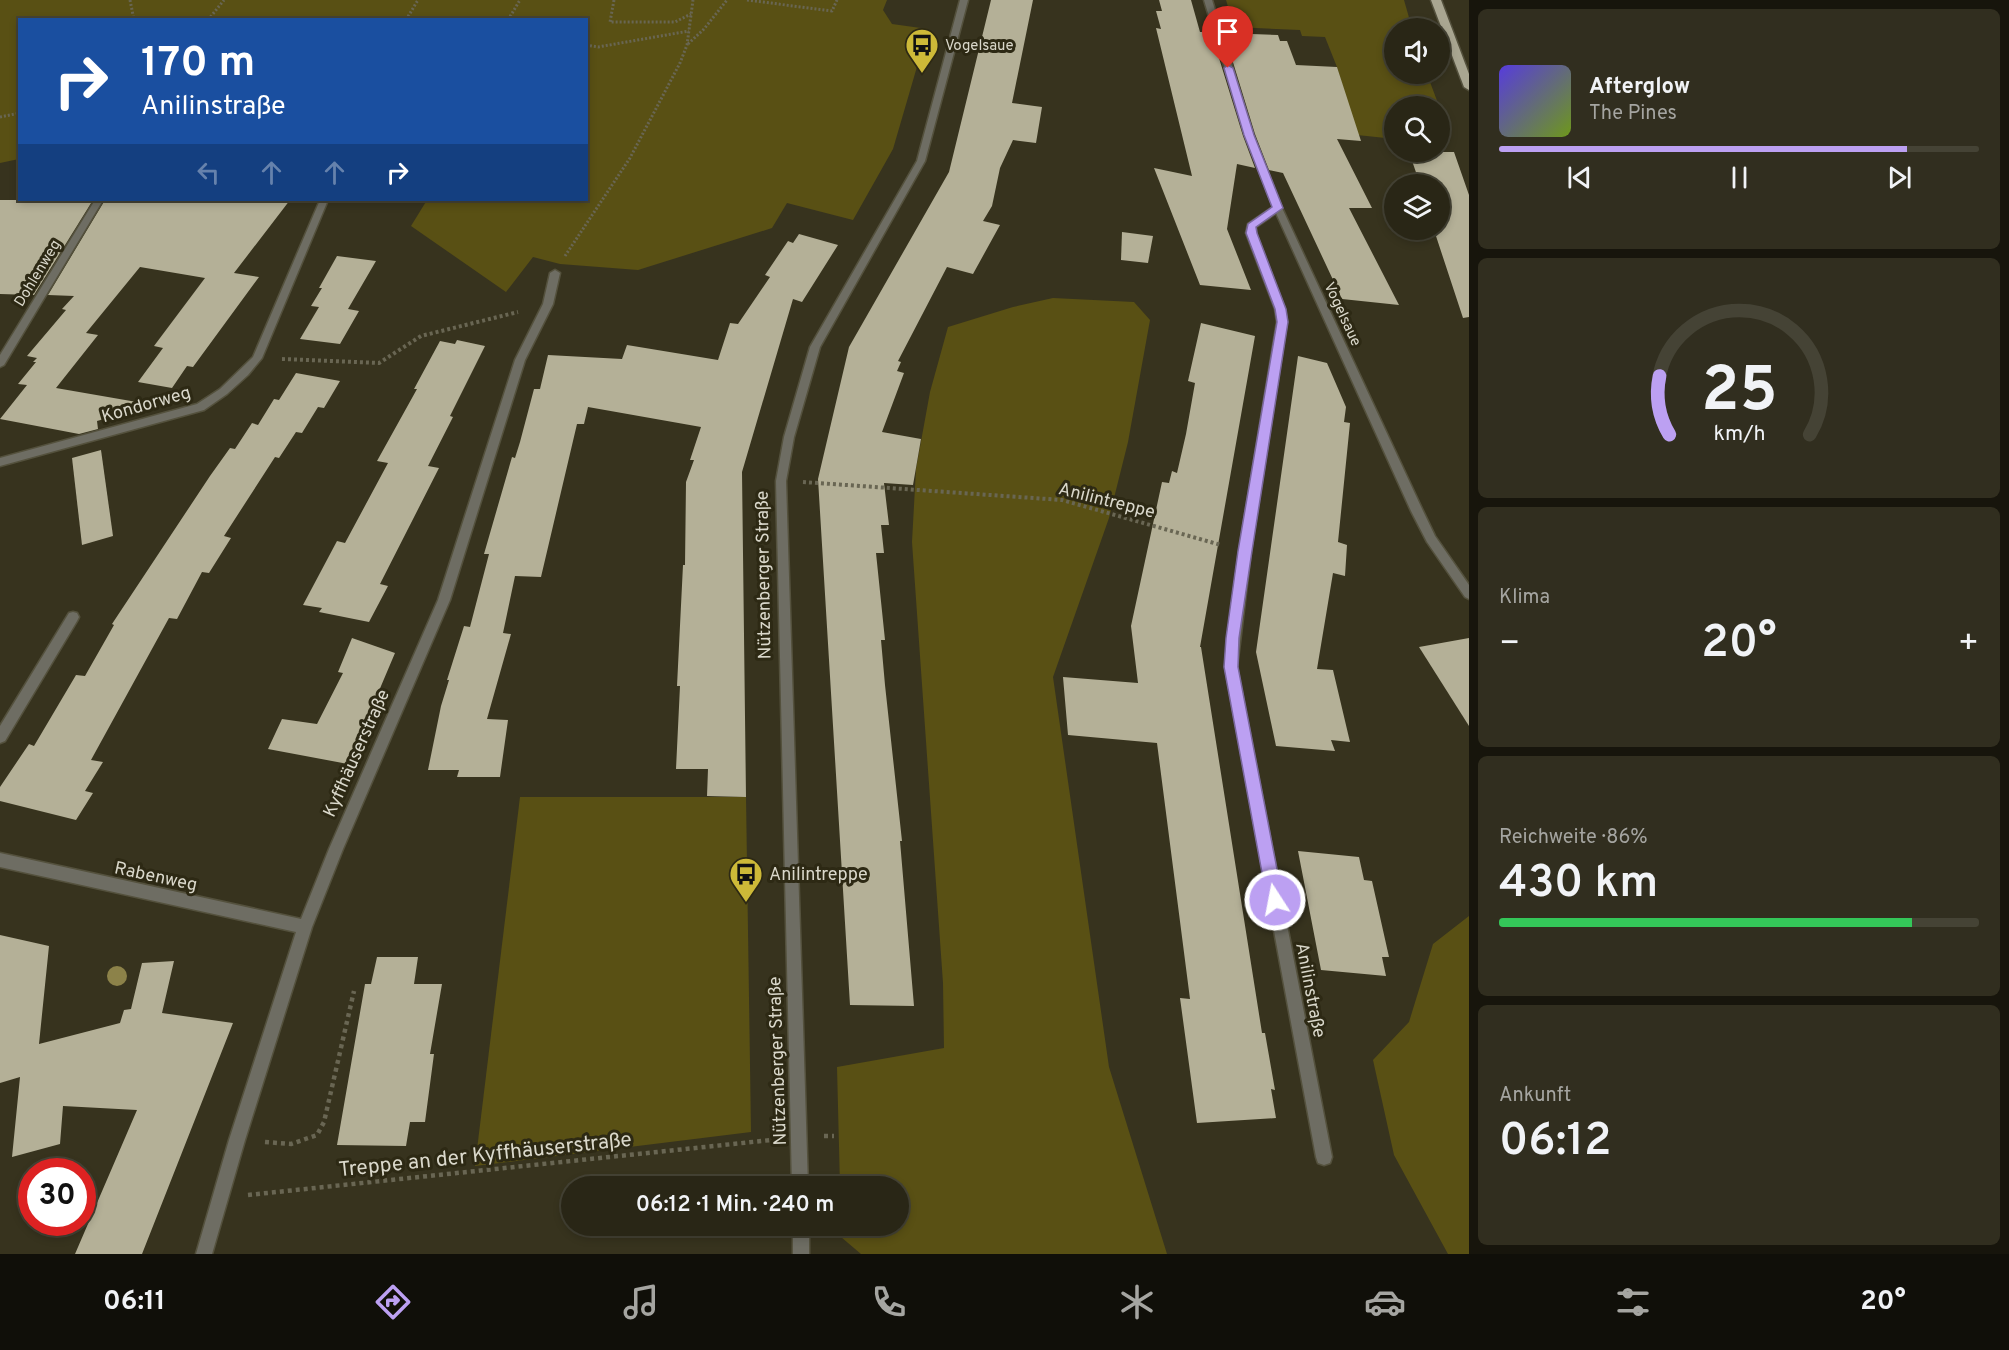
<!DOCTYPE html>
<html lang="de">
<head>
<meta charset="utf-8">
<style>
  body { margin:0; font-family:Overpass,sans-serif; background:#312e1f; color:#f1f3f6; height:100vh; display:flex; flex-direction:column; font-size:22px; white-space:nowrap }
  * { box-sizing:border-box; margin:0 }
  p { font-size:20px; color:#a5a5a1 }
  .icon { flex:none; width:33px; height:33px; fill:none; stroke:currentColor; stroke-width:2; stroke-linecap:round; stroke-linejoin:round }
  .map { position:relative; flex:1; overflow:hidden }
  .side { display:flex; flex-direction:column; gap:9px; padding:9px; background:#17150c; width:540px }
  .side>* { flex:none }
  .guide { position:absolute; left:18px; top:18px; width:570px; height:183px; border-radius:0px; box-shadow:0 3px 9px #0003,0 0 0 2px #454335; background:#1a4fa0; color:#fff; overflow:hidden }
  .fabs { position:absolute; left:1384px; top:18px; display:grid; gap:12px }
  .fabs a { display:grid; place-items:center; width:66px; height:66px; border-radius:50%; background:#292616; box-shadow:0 3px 9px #0003,0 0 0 2px #454335; font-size:30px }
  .speed { position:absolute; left:18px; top:1158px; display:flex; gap:12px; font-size:30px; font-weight:700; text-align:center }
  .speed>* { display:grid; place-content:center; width:78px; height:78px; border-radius:50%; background:#292616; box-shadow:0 3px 9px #0003,0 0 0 2px #454335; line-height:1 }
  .speed .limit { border:9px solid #d22; background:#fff; color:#111 }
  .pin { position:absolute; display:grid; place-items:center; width:51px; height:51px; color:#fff; margin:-62px -26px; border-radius:50% 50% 50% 0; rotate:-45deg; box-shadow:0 0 6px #0007 }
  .pin .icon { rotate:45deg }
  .me { position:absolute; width:66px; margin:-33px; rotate:349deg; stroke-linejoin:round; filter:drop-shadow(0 0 4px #0008) }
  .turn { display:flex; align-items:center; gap:21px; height:126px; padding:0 24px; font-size:27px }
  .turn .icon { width:78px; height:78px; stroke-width:2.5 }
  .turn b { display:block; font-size:42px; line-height:51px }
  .lanes { display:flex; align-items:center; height:57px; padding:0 24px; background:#0003; justify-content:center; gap:30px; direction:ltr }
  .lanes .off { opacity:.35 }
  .big { font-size:45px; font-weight:600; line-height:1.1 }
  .side .widget { flex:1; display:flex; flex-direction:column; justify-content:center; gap:9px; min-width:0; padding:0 21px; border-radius:9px; background:#312e1f }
  .side .dial { align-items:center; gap:0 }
  .dial svg { height:156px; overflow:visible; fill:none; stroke:#454335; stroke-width:7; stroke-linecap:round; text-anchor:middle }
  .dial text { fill:#f1f3f6; stroke:none }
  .song { display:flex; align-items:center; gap:18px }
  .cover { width:72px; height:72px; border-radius:9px; background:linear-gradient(135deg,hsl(250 70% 55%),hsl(80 70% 35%)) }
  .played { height:6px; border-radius:3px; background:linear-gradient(90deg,#bca0f2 85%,#454335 85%) }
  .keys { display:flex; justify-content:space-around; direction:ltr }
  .heat { display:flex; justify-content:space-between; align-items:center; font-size:33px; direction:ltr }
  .charge { height:9px; border-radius:4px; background:linear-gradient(90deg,#34c759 86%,#454335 0) }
  .trip { position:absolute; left:561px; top:1176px; width:348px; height:60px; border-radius:30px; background:#292616; box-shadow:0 3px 9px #0003,0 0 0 2px #454335; font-weight:600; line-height:60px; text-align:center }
  .tab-bar { display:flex; height:96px; justify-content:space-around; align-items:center; background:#100f09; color:#a5a5a1 }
  .tab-bar .icon { width:42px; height:42px }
  .tab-bar .current { color:#bca0f2 }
  .tab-bar b { font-size:27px; color:#f1f3f6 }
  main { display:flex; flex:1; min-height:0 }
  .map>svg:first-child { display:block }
  .green { fill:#595014 }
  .building { fill:#b4b097 }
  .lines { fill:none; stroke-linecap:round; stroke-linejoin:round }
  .service-casing { stroke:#54513d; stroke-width:3 }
  .minor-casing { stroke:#54513d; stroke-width:3 }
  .tertiary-casing { stroke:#54513d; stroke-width:3 }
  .primary-casing { stroke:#54513d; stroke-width:3 }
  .path-far2 { stroke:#696653; stroke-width:3; stroke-dasharray:2 2; stroke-linecap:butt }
  .path-far1 { stroke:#696653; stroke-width:4; stroke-dasharray:3 3; stroke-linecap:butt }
  .path { stroke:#696653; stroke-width:4.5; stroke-dasharray:4 4; stroke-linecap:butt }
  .service { fill:#6e6d63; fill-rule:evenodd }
  .minor { fill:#6e6d63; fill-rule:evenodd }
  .tertiary { fill:#6e6d63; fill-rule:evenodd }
  .primary { fill:#a9a691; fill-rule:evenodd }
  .tree { fill:#8c8249 }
  .route { fill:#bca0f2; stroke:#7a689d; stroke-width:1.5 }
  .labels { text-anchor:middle; stroke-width:6; stroke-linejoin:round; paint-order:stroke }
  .far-poi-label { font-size:15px; fill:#dad8cb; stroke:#2d2914; text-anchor:start }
  .far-street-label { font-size:15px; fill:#dad8cb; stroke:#2d2914 }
  .street-label { font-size:18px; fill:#dad8cb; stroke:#2d2914 }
  .poi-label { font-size:18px; fill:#dad8cb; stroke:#2d2914; text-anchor:start }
  .near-street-label { font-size:21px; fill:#dad8cb; stroke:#2d2914 }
</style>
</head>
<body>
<main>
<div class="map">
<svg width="1469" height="1254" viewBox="0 0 1469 1254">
  <rect width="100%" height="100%" fill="#37331e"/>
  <!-- green -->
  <g class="green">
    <polygon points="0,0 887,0 883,10 892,24 928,29 893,149 853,220 787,203 772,228 638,270 560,264 533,257 506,292 411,226 427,200 586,200 586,20 20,20 19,159 0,163"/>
    <polygon points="1226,0 1404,0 1412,28 1395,28 1395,74 1427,74 1439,106 1395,106 1395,139 1357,135 1337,67 1325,37 1302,36 1300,30 1234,27"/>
    <polygon points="1053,298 1134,302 1150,320 1128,442 1109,518 1053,677 1109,1067 1167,1254 861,1254 841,1237 841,1226 898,1226 898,1186 840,1186 837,1067 944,1048 943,983 912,542 916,469 930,392 948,327 1013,307"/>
    <polygon points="520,797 746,797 751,1132 475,1166"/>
    <polygon points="1469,916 1469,1254 1448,1254 1394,1155 1373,1060 1409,1022 1433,944"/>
  </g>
  <!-- building -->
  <g class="building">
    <polygon points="991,0 1033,0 1012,103 1042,107 1036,143 1013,140 1000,168 992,206 983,221 1000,225 973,274 947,267 898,361 901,362 897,371 904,373 882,432 921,439 913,485 884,483 889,525 881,525 884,553 876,553 885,640 881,640 885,685 902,841 900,841 914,1006 850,1005 818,479 849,347 949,172"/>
    <polygon points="1159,0 1191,0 1200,32 1211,32 1243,136 1255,168 1237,164 1227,229 1251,290 1200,285 1154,168 1192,176 1156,28 1161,29 1156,11 1162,11"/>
    <polygon points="1224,33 1278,35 1280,41 1287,41 1296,65 1337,67 1361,141 1337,139 1372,208 1349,208 1399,305 1342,299 1283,173 1269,170 1255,134"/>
    <polygon points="1409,152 1454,152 1469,195 1469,317 1463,318 1434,230 1440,230 1440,184 1420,184"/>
    <polygon points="0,200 93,200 34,295 0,294"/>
    <polygon points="105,200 290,200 234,273 259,277 193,367 187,366 172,388 138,382 163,348 154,346 205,278 140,267 86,333 98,335 56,388 154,405 97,421 98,429 79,434 0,419 27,385 18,384 36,362 33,362 37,358 27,356 66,310 62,309 74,296 48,295"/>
    <polygon points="1122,232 1153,236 1148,263 1121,260"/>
    <polygon points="799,234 838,245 802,302 793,299 742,472 746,797 707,796 708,769 676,769 680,686 677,686 683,565 685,565 686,482 694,460 690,460 701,427 588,407 584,424 577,424 541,577 515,576 503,633 511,634 487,719 508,720 500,777 457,777 459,770 428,770 441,706 449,680 447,680 464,626 470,627 489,554 484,554 512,457 515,458 520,442 534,389 540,389 548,355 622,359 627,345 718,360 730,323 738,324 770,277 765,275 788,241 793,243"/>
    <polygon points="337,256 376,261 348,309 359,311 340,344 300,339 319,307 311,306 322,288 319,288"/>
    <polygon points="1201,323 1255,336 1200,647 1201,647 1262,1033 1265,1033 1275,1090 1271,1089 1276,1118 1197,1123 1180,998 1190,999 1157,743 1068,735 1063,677 1138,683 1131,626 1162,482 1169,483 1172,471 1177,473 1186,434 1195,383 1188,381"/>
    <polygon points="457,340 485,346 450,416 453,417 428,466 439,468 380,584 388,586 369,622 319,612 322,608 303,605 337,541 345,543 388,463 377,461 417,389 414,389 440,341 455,344"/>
    <polygon points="1298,356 1327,363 1346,407 1344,422 1350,423 1338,542 1347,545 1345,576 1333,573 1317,669 1333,670 1350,742 1331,740 1335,751 1276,746 1256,652"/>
    <polygon points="296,373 340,381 324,408 318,407 302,433 296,432 279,458 275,457 224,536 231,538 209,573 202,572 177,619 169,618 91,760 103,762 85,791 93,793 76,820 0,801 0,787 29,744 34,746 76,675 85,676 114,625 112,624 210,476 230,448 235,449 252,423 258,425 274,399 279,400"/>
    <polygon points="101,450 113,536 82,545 72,458"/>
    <polygon points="352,638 395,653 348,764 268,749 282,719 317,724 343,673 338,672"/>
    <polygon points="1469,638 1469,726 1419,647"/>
    <polygon points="1298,851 1359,857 1364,880 1372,881 1389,957 1382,957 1386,976 1321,970"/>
    <polygon points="0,935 49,946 39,1044 120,1023 124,1010 131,1009 142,963 174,961 162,1013 233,1023 142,1254 75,1254 137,1110 63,1106 60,1144 12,1157 20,1077 0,1083"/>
    <polygon points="377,957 418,957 414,984 442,984 430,1054 434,1054 425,1122 410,1122 406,1146 337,1145 365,984 371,984"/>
  </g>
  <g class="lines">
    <defs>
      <polygon id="service" points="73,612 77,613 79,617 77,621 5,741 0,743 0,726 69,613"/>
      <g id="minor">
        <polygon points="1204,0 1212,0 1253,135 1282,208 1423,511 1435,536 1469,585 1469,599 1465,597 1427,542 1411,511 1276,213 1256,227 1256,233 1285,309 1287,322 1251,551 1237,667 1332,1157 1330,1163 1324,1165 1318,1163 1316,1157 1225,667 1239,551 1277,322 1275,309 1246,233 1248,224 1273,207 1245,135"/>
        <polygon points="95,200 103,200 4,365 0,367 0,355"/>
        <polygon points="320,200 328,200 262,358 248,375 227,394 204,410 0,466 0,458 197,404 220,389 253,357"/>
        <polygon points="555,270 560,273 553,304 525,360 450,600 343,849 312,927 245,1140 212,1254 196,1254 229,1140 296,932 0,867 0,853 301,919 329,849 438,600 515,360 543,304 550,273"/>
      </g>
      <g id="tertiary">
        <polygon points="960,0 968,0 925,161 820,347 794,437 786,481 808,1186 792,1186 776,481 784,437 810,347 917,161"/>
        <rect x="793" y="1226" width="16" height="28"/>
      </g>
      <polygon id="primary" points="1431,0 1441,0 1469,74 1469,90 1464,87"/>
    </defs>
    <!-- service casing -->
    <use href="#service" class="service-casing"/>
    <!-- minor casing -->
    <use href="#minor" class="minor-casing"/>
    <!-- tertiary casing -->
    <use href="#tertiary" class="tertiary-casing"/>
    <!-- primary casing -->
    <use href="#primary" class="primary-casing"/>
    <!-- path-far2 -->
    <g class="path-far2">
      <polyline points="130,0 134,20"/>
      <polyline points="614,0 610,22 675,22 691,14"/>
      <polyline points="747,0 832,11 837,0"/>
      <polyline points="208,20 224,0"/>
      <polyline points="406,20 418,0"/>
      <polyline points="508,20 520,0"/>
      <polyline points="688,44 704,29 727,0"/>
      <polyline points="586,45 598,47 689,31"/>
      <polyline points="0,117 20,113"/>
      <polyline points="565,256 630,158 680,63 687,45 693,0"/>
    </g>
    <!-- path-far1 -->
    <g class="path-far1">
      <polyline points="282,359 379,363 421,336 518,312"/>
      <polyline points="803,482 1062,500 1221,545"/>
    </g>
    <!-- path -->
    <g class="path">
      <polyline points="824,1136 834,1136"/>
      <polyline points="265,1142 291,1144 317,1135 324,1122 354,991"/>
      <polyline points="248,1195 771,1140"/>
    </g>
    <!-- service -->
    <use href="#service" class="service"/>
    <!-- minor -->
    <use href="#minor" class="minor"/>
    <!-- tertiary -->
    <use href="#tertiary" class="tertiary"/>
    <!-- primary -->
    <use href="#primary" class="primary"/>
  </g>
  <!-- trees -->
  <circle class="tree" cx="117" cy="976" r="10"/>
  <!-- route -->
  <polygon class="route" points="1228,65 1233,68 1254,135 1283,208 1256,227 1257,233 1286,309 1288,322 1252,551 1239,638 1238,667 1283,900 1281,906 1275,908 1270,906 1267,900 1224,667 1226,638 1238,551 1277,322 1275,309 1246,233 1248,224 1272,207 1244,135 1224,68"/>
  <!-- icons -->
  <defs>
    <symbol id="bus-pin" viewBox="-11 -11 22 30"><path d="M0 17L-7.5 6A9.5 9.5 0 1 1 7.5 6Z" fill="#cdb938" stroke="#2d2914"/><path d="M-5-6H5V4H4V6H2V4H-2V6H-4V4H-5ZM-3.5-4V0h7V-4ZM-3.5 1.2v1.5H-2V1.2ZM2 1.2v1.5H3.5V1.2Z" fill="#111"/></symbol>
  </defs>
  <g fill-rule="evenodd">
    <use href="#bus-pin" x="903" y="26" width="38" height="52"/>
    <use href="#bus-pin" x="727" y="855" width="38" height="52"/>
  </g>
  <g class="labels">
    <!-- far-poi labels -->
    <g class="far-poi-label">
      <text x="945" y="50">Vogelsaue</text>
    </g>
    <!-- far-street labels -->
    <g class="far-street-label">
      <text transform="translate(37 273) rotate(-59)" y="5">Dohlenweg</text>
      <text transform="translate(1343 314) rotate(65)" y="5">Vogelsaue</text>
    </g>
    <!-- street labels -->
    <g class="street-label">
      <text transform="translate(146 404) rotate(-16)" y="6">Kondorweg</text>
      <text transform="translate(1107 500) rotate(14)" y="6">Anilintreppe</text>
      <text transform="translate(763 575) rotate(-91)" y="6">Nützenberger Straße</text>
      <text transform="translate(356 753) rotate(-66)" y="6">Kyffhäuserstraße</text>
      <text transform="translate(156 876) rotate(12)" y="6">Rabenweg</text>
      <text transform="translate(1311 990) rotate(79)" y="6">Anilinstraße</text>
      <text transform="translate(777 1061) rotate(-92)" y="6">Nützenberger Straße</text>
    </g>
    <!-- poi labels -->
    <g class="poi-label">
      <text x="769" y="880">Anilintreppe</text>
    </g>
    <!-- near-street labels -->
    <g class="near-street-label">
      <text transform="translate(485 1154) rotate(-6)" y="7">Treppe an der Kyffhäuserstraße</text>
    </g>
  </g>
</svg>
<div class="fabs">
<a><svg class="icon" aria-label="sound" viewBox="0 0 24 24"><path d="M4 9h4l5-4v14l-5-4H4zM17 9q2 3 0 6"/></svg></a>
<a><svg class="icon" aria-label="search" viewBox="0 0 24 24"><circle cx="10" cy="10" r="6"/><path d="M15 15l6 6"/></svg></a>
<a><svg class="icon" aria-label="layers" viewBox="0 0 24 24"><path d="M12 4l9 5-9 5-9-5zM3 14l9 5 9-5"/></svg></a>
</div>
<div class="speed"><div class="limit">30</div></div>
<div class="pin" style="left:1228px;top:68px;background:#d93025"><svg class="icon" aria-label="arrive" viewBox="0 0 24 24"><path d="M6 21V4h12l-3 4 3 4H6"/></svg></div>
<svg class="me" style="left:1275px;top:900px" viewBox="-20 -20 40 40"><circle r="17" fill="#bca0f2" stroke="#fff" stroke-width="3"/><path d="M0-11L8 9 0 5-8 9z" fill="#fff"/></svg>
<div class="trip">06:12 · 1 Min. · 240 m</div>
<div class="guide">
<div class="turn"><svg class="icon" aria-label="right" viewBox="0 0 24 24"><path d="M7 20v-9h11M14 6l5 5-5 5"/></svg><div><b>170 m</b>Anilinstraße</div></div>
<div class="lanes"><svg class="icon off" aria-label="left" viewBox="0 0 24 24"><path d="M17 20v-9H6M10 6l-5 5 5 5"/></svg><svg class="icon off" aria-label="ahead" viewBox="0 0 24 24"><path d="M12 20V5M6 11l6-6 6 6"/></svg><svg class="icon off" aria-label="ahead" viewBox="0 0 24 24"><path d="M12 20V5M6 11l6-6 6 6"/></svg><svg class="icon" aria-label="right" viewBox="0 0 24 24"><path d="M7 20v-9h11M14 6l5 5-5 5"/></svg></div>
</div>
</div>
<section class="side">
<div class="widget">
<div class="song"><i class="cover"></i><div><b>Afterglow</b><p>The Pines</p></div></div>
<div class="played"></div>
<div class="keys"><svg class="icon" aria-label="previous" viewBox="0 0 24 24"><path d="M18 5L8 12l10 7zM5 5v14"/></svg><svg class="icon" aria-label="pause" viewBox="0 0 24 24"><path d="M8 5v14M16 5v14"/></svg><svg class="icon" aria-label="next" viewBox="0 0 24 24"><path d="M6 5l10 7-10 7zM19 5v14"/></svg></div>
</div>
<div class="widget dial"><svg viewBox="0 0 100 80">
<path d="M14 69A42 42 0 1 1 86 69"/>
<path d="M14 69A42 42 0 0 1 9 39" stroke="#bca0f2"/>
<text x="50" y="56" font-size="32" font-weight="700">25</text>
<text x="50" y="72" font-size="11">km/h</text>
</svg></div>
<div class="widget"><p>Klima</p>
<div class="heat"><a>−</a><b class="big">20°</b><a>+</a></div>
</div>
<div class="widget"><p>Reichweite · 86%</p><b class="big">430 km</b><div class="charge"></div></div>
<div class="widget"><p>Ankunft</p><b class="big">06:12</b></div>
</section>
</main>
<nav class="tab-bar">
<b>06:11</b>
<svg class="icon current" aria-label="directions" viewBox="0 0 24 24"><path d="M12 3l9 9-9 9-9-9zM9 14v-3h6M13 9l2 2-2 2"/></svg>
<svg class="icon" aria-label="music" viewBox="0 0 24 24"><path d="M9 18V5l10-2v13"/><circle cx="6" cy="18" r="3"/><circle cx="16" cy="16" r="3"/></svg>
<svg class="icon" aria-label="phone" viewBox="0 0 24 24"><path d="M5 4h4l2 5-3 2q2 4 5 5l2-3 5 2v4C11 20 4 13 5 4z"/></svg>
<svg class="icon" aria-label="climate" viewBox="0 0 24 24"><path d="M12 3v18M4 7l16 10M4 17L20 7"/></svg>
<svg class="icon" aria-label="car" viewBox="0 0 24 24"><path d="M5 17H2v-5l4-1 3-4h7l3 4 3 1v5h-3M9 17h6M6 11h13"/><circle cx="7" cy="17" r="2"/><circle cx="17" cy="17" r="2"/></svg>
<svg class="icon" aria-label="filters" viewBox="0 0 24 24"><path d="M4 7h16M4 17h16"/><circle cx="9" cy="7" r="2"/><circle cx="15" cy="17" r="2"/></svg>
<b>20°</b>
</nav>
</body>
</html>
